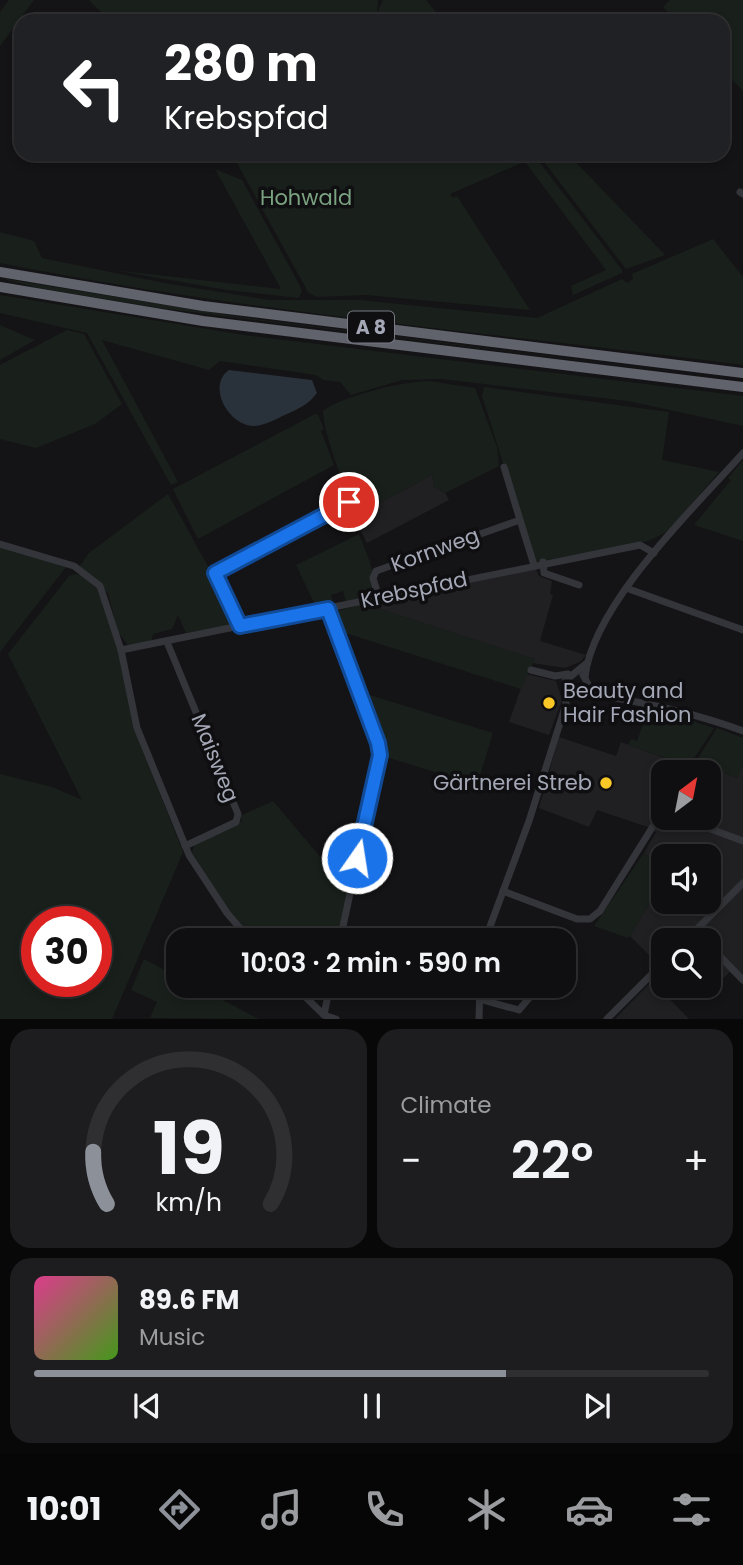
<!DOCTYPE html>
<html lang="en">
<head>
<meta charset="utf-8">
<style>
  body { margin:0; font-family:Poppins,sans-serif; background:#1d1c1e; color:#f1f3f6; height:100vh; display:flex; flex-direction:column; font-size:26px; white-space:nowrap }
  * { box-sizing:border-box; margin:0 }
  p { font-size:23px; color:#9b9c9f }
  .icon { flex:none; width:38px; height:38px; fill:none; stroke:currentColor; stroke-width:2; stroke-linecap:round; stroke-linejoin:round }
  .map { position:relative; height:1019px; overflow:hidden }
  .drawer { display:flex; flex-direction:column; gap:10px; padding:10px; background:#080809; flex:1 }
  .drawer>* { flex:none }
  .guide { position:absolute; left:14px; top:14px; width:716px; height:147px; border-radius:21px; box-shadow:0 4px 10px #0003,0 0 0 2px #2f2e30; background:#202124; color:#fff; overflow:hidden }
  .needle { width:46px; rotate:32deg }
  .buttons { position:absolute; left:651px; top:760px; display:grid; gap:14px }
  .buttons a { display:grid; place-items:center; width:70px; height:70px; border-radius:14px; background:#0f0e10; box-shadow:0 4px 10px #0003,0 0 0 2px #2f2e30; font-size:35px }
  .speed { position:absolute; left:21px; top:906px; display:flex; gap:14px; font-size:35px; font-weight:700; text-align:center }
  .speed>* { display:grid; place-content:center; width:91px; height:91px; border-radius:50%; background:#0f0e10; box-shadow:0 4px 10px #0003,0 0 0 2px #2f2e30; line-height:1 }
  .speed .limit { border:10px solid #d22; background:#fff; color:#111 }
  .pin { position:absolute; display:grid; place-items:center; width:60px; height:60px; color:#fff; margin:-30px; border:4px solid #fff; border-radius:50%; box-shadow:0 2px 7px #0007 }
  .me { position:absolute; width:77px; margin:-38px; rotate:13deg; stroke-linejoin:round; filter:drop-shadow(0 0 5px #0008) }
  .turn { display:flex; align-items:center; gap:24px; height:147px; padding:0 35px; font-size:32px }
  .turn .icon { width:91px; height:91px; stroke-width:2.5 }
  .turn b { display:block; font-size:49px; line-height:60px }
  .big { font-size:52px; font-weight:600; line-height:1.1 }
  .drawer .widget { flex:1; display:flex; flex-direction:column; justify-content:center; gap:10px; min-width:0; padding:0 24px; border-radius:21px; background:#1d1c1e }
  .drawer .dial { align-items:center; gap:0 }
  .dial svg { height:182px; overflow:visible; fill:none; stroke:#2f2e30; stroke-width:7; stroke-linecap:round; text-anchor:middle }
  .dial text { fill:#f1f3f6; stroke:none }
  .song { display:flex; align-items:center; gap:21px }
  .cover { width:84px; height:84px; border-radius:10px; background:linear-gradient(135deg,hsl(330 70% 55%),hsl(100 70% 35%)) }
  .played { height:7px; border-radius:4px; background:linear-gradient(90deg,#8c9099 70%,#2f2e30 70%) }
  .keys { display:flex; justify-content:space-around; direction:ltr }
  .heat { display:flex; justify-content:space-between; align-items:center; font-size:38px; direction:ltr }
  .drawer .tiles { flex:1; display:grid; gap:10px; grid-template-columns:1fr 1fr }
  .widget:last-child { grid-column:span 2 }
  .trip { position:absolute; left:166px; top:928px; width:410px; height:70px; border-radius:21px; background:#0f0e10; box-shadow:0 4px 10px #0003,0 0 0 2px #2f2e30; font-weight:600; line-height:70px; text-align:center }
  .tabs { display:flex; height:112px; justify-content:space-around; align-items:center; background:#060606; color:#9b9c9f }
  .tabs .icon { width:49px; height:49px }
  .tabs .selected { color:#8c9099 }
  .tabs b { font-size:32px; color:#f1f3f6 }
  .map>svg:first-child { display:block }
  .built { fill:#201f22 }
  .green { fill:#19201b; fill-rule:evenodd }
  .water { fill:#29313a }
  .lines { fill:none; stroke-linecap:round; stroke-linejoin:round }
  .minor { stroke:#34353a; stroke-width:7 }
  .highway { stroke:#60626c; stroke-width:10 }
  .route-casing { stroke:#114b97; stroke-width:18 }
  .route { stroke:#1a73e8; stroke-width:12 }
  .poi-dot { fill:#f9c827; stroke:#0f0e10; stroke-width:2.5 }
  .labels { text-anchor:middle; stroke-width:7; stroke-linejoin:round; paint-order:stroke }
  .shield { fill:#0f0e10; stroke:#777a84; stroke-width:2 }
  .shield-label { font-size:19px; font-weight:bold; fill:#a4a8b6 }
  .park-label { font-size:21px; fill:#7aa281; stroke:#0f0e10 }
  .street-label { font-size:21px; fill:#a4a8b6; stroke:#0f0e10 }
  .poi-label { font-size:21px; fill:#a4a8b6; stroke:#0f0e10; text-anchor:start }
</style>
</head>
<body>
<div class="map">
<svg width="743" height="1019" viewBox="0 0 743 1019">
  <rect width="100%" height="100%" fill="#141315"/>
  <!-- built -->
  <g class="built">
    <polygon points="432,475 434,487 445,493 449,500 367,543 350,511 354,509 361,513"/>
    <polygon points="535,567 539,576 552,581 550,594 553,595 540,641 586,655 580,662 565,668 532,663 534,659 364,604"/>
    <polygon points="526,674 556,681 562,700 549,735 509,722"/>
    <polygon points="559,737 616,756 621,742 702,772 663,772 663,817 709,817 709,774 719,771 737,778 743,764 743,985 730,972 709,991 703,985 709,985 709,940 663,940 663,962 657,963 630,936 663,882 663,901 709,901 709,856 663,856 663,867 644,853 656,832 648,827 597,810 589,827 539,808"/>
    <polygon points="652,981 689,1019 615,1019"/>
  </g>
  <!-- green -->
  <g class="green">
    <polygon points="9,0 34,0 0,46 0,12"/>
    <polygon points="89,0 378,0 377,13 383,0 426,0 443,21 110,21"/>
    <polygon points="670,0 743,0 743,91 723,70 723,21 677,21 663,7"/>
    <polygon points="232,154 532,154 531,159 450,194 453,198 457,196 530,310 366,295 316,297 308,292"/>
    <polygon points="538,154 568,154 665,255 626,269"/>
    <polygon points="537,159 622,270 622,273 573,295 571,286 606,270 526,163"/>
    <polygon points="215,169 242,180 299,284 302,291 299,298 227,290 113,270 281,289"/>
    <path d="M 0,232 L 34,241 L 42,258 L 164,283 L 270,300 L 360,300 L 537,318 L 622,279 L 627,283 L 633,279 L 632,274 L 713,239 L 743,277 L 743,365 C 495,333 245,312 0,263 Z"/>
    <polygon points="0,278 233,316 743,381 160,308 38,288"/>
    <polygon points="0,295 244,335 743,396 743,426 628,401 441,379 402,380 351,395 340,382 323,380 316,375 220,361 209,370 102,340 178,482 171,485 87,333 0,313"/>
    <polygon points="0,325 35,340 0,360"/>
    <polygon points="67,330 84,334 122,404 95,424 36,448 0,439 0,365"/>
    <path d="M 429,381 L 475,388 L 497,447 L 499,466 L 445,493 L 434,487 L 432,475 L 361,513 C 348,505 322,427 323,411 C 341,396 405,381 429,381 Z"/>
    <polygon points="484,387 669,412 662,460 719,472 667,532 648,541 537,562 528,543 482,396"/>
    <polygon points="315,414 318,415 324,429 321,431 334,465 198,539 173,489"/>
    <polygon points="743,460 743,541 694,525 731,480 728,478"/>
    <polygon points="168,494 227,601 232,622 225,626 186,633 178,615 172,629 153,634 151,642 128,645 118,632 108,593 80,566 89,553"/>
    <path d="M 359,534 C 365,551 380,579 372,597 L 346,602 L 343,591 L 331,595 L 334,605 L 317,609 L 296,565 Z"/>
    <polygon points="0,546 66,567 0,652"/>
    <path d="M 75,574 L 81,575 L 101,592 L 113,628 L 135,732 L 183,852 L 112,1019 L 0,1019 L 0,774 L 52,787 L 82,800 L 8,654 L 69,576 ZM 37,922 L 96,922 L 96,982 L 37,982 Z"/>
    <polygon points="364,604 535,659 521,689 336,630 333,620 337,611"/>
    <polygon points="360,692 493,733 477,785 383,756"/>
    <polygon points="648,711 673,715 714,728 689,766 628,745 631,739 637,741"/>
    <polygon points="717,728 743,738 743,764 737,778 719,771 712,776 692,768"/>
    <polygon points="273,801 349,891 338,940 254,940 228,910 192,852 196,841 242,821 240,816"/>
    <polygon points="644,853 663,867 663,882 630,936 628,938 594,926"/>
    <polygon points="144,959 178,977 178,985 194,985 259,1019 150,1018 157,1002 131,990"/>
  </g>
  <!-- water -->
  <path class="water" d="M 229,370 L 312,380 L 317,393 C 308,405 298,409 285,415 C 276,419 264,426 254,426 C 229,426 206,386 229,370 Z"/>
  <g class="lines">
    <!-- minor -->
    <g class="minor">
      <polyline points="740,192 743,194"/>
      <polyline points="504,467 520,520"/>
      <polyline points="0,544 74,566 100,586 121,650 137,728 189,855 227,913 250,940"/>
      <polyline points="543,562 544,573 579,585"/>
      <polyline points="626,588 743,630"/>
      <polyline points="379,598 373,578 376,571 520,520 534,565"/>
      <polyline points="328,609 378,743 380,755 340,940"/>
      <polyline points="240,626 214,573 349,502"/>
      <polyline points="167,642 238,814 236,822 185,846"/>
      <polyline points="121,650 640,545 654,553"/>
      <polyline points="531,670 555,676 568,674"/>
      <polyline points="583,675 588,684 583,694"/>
      <path d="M 585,677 C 593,604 695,507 743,453"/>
      <path d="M 567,692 C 577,699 592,694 604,696 C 652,704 698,714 743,731"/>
      <polyline points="678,817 743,841"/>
      <polyline points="503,891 577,919 590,919 600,911 655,823 663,817"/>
      <polyline points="695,931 704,940"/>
      <polyline points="485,940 529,821 566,704 565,681 587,663"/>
      <polyline points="686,940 743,883"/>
      <polyline points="709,945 743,980"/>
      <polyline points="293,985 324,1015 336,1019"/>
      <polyline points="479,999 519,1010 529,998 541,991"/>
      <polyline points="324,1015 330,985"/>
      <polyline points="479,1019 480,985"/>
      <polyline points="607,1019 663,963"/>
    </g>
    <!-- highway -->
    <g class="highway">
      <polyline points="0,272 203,306 743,373"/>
      <polyline points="0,287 203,321 743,387"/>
    </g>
  </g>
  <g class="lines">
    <defs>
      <polyline id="route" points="349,502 215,573 240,626 328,609 378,743 380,755 357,858"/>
    </defs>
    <!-- route casing -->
    <use href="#route" class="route-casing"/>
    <!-- route -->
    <use href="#route" class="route"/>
  </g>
  <!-- markers -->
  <g class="poi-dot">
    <circle cx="549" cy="703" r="7"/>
    <circle cx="606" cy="783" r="7"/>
  </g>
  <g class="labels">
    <!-- shield labels -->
    <rect class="shield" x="348" y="311.5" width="46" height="31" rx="5"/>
    <g class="shield-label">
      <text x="371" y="334">A 8</text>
    </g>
    <!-- park labels -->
    <g class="park-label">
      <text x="306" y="205">Hohwald</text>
    </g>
    <!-- street labels -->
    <g class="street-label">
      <text transform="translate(435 550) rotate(-20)" y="7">Kornweg</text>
      <text transform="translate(414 590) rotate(-12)" y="7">Krebspfad</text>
      <text transform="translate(215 758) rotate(68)" y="7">Maisweg</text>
    </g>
    <!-- poi labels -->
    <g class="poi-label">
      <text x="563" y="698">Beauty and<tspan x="563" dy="24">Hair Fashion</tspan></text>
      <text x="592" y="790" text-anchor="end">Gärtnerei Streb</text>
    </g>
  </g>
</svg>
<div class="buttons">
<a><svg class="needle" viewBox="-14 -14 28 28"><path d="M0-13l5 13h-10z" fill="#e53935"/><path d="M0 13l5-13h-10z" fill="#9b9c9f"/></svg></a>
<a><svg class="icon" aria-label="sound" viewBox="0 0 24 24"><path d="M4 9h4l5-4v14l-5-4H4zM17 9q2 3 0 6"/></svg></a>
<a><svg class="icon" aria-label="search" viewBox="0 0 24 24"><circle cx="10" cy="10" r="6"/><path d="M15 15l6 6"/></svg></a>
</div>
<div class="speed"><div class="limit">30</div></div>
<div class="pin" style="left:349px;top:502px;background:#d93025"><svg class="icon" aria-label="arrive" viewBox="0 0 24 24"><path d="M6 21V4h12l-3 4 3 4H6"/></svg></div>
<svg class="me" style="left:357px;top:858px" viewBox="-20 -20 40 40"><circle r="17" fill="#1a73e8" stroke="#fff" stroke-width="3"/><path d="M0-11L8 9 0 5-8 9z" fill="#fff"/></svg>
<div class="trip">10:03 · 2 min · 590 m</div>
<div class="guide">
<div class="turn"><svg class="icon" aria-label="left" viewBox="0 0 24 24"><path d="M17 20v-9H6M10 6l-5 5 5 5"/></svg><div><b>280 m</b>Krebspfad</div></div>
</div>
</div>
<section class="drawer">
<div class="tiles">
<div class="widget dial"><svg viewBox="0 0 100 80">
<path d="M14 69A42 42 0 1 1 86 69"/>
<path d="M14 69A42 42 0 0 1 8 46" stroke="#8c9099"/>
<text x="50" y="56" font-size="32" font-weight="700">19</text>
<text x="50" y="72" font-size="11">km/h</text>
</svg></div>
<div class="widget"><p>Climate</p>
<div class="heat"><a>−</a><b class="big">22°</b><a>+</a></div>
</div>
<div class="widget">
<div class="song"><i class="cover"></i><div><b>89.6 FM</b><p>Music</p></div></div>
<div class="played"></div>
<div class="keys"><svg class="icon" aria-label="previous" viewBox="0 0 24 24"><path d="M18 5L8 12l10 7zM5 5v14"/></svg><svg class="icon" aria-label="pause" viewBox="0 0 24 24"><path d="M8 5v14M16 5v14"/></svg><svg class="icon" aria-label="next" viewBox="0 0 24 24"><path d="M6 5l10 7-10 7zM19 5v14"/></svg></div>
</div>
</div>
</section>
<nav class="tabs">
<b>10:01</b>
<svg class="icon selected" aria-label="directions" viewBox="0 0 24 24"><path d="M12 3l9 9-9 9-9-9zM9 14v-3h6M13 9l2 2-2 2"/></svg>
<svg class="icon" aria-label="music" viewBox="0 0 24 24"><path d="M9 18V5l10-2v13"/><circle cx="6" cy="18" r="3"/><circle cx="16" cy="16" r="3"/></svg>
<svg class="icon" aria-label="phone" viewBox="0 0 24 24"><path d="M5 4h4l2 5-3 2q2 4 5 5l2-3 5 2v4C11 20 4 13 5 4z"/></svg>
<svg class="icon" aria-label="climate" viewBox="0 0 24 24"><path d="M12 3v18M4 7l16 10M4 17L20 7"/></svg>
<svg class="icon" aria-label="car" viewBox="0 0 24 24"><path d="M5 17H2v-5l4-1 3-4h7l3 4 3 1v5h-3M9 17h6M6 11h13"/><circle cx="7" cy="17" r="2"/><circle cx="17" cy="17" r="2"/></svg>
<svg class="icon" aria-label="filters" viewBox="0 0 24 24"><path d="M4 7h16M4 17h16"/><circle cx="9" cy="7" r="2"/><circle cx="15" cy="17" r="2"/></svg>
</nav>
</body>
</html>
